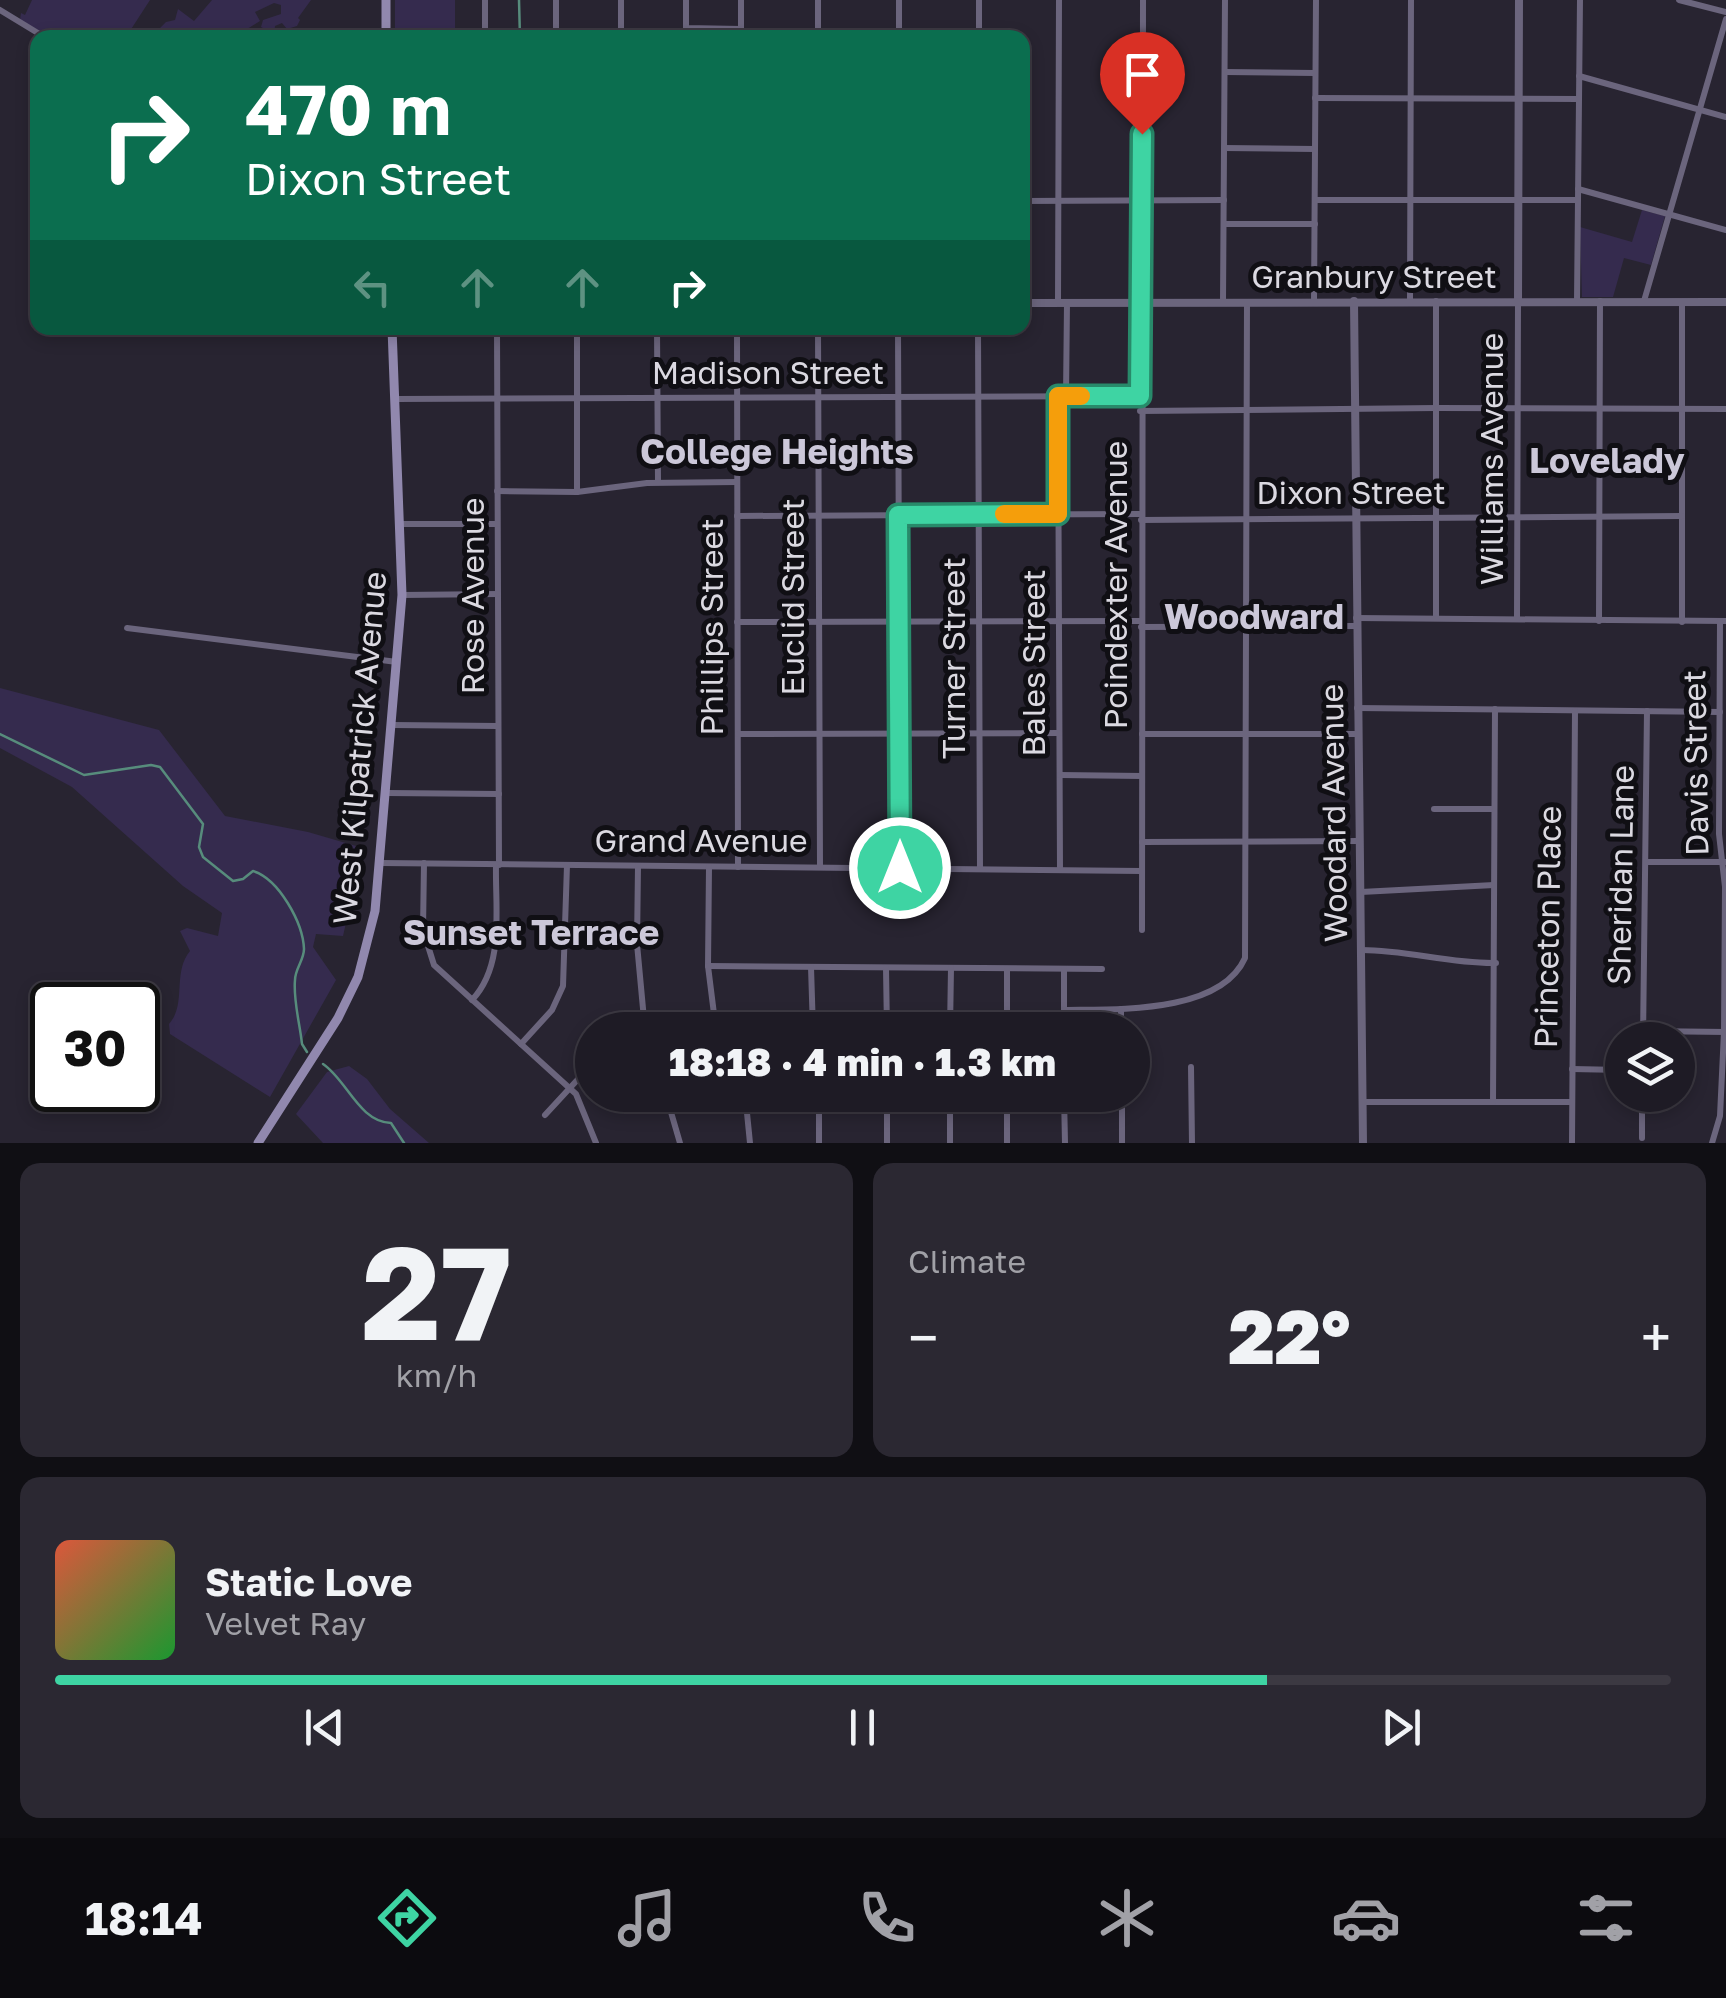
<!DOCTYPE html>
<html lang="en">
<head>
<meta charset="utf-8">
<style>
  body { margin:0; font-family:"Golos Text",sans-serif; background:#2b2832; color:#f1f3f6; height:100vh; display:flex; flex-direction:column; font-size:38px; white-space:nowrap }
  * { box-sizing:border-box; margin:0 }
  p { font-size:32px; color:#a1a1a7 }
  .icon { flex:none; width:55px; height:55px; fill:none; stroke:currentColor; stroke-width:2; stroke-linecap:round; stroke-linejoin:round }
  .map { position:relative; height:1143px; overflow:hidden }
  .drawer { display:flex; flex-direction:column; gap:20px; padding:20px; background:#100f14; flex:1 }
  .drawer>* { flex:none }
  .banner { position:absolute; left:30px; top:30px; width:1000px; height:305px; border-radius:20px; box-shadow:0 5px 15px #0003,0 0 0 2px #3c3942; background:#0b6e4f; color:#fff; overflow:hidden }
  .controls { position:absolute; left:1605px; top:1022px; display:grid; gap:20px }
  .controls a { display:grid; place-items:center; width:90px; height:90px; border-radius:50%; background:#1e1b25; box-shadow:0 5px 15px #0003,0 0 0 2px #3c3942; font-size:50px }
  .speed { position:absolute; left:30px; top:982px; display:flex; gap:20px; font-size:50px; font-weight:700; text-align:center }
  .speed>* { display:grid; place-content:center; width:130px; height:130px; border-radius:50%; background:#1e1b25; box-shadow:0 5px 15px #0003,0 0 0 2px #3c3942; line-height:1 }
  .speed .limit { border:5px solid #111; border-radius:15px; background:#fff; color:#111 }
  .pin { position:absolute; display:grid; place-items:center; width:85px; height:85px; color:#fff; margin:-102px -42px; border-radius:50% 50% 50% 0; rotate:-45deg; box-shadow:0 0 10px #0007 }
  .pin .icon { rotate:45deg }
  .me { position:absolute; width:110px; margin:-55px; rotate:0deg; stroke-linejoin:round; filter:drop-shadow(0 0 8px #0008) }
  .turn { display:flex; align-items:center; gap:35px; height:210px; padding:0 50px; font-size:45px }
  .turn .icon { width:130px; height:130px; stroke-width:2.5 }
  .turn b { display:block; font-size:70px; line-height:85px }
  .lanes { display:flex; align-items:center; height:95px; padding:0 50px; background:#0003; justify-content:center; gap:50px; direction:ltr }
  .lanes .off { opacity:.35 }
  .big { font-size:75px; font-weight:800; line-height:1.1 }
  .drawer .card { flex:1; display:flex; flex-direction:column; justify-content:center; gap:15px; min-width:0; padding:0 35px; border-radius:20px; background:#2b2832 }
  .drawer .dial { align-items:center; gap:0 }
  .dial b { font-size:130px; line-height:1 }
  .song { display:flex; align-items:center; gap:30px }
  .cover { width:120px; height:120px; border-radius:15px; background:linear-gradient(135deg,hsl(10 70% 55%),hsl(130 70% 35%)) }
  .played { height:10px; border-radius:5px; background:linear-gradient(90deg,#3ed4a3 75%,#3c3942 75%) }
  .keys { display:flex; justify-content:space-around; direction:ltr }
  .heat { display:flex; justify-content:space-between; align-items:center; font-size:55px; direction:ltr }
  .drawer .tiles { flex:1; display:grid; gap:20px; grid-template-columns:1fr 1fr }
  .card:last-child { grid-column:span 2 }
  .trip { position:absolute; left:575px; top:1012px; width:575px; height:100px; border-radius:50px; background:#1e1b25; box-shadow:0 5px 15px #0003,0 0 0 2px #3c3942; font-weight:800; line-height:100px; text-align:center }
  .menu { display:flex; height:160px; justify-content:space-around; align-items:center; background:#0c0b0f; color:#a1a1a7 }
  .menu .icon { width:70px; height:70px }
  .menu .active { color:#3ed4a3 }
  .menu b { font-size:45px; color:#f1f3f6 }
  .map>svg:first-child { display:block }
  .green { fill:#352b4e }
  .lines { fill:none; stroke-linecap:round; stroke-linejoin:round }
  .stream { stroke:#578c7c; stroke-width:2.5 }
  .minor { stroke:#6b657d; stroke-width:6 }
  .tertiary { stroke:#6b657d; stroke-width:8 }
  .secondary { stroke:#9188ae; stroke-width:9 }
  .route-casing { stroke:#288a6a; stroke-width:25 }
  .route { stroke:#3ed4a3; stroke-width:18 }
  .slow { stroke:#f59e0b; stroke-width:18 }
  .labels { text-anchor:middle; stroke-width:10; stroke-linejoin:round; paint-order:stroke }
  .street-label { font-size:32px; fill:#dbd9e1; stroke:#100f14 }
  .neighbourhood-label { font-size:35px; font-weight:bold; fill:#ccc8d9; stroke:#100f14 }
</style>
</head>
<body>
<div class="map">
<svg width="1726" height="1143" viewBox="0 0 1726 1143">
  <rect width="100%" height="100%" fill="#282431"/>
  <!-- green -->
  <g class="green">
    <polygon points="32,0 150,0 126,37 50,37 20,20 21,13 25,15"/>
    <polygon points="212,0 311,0 298,18 300,20 297,26 287,29 282,23 275,26 274,34 261,27 263,20 281,14 281,5 274,3 255,12 260,21 234,37 151,37 166,22 175,20 178,9 194,21"/>
    <rect x="395" y="0" width="60" height="37"/>
    <polygon points="1642,210 1665,216 1651,265 1624,258 1613,297 1582,297 1580,227 1632,242"/>
    <path d="M 0,688 L 159,730 L 225,816 L 308,832 L 363,848 L 343,936 L 316,934 L 313,947 L 336,980 L 270,1097 L 170,1034 L 169,1024 C 187,1004 172,973 190,951 L 180,931 L 187,928 L 218,936 L 222,913 L 183,886 L 72,787 L 0,748 Z"/>
    <polygon points="349,1066 367,1079 390,1109 429,1143 323,1143 296,1114 327,1072"/>
  </g>
  <g class="lines">
    <!-- stream -->
    <g class="stream">
      <polyline points="519,0 520,38"/>
      <path d="M 0,734 L 84,775 L 151,765 L 160,767 L 203,824 L 199,847 L 203,857 L 233,881 L 243,879 L 253,871 C 279,879 303,923 304,949 C 304,960 295,969 295,980 C 293,1000 300,1024 302,1044 L 307,1052"/>
      <path d="M 323,1064 C 347,1080 359,1122 391,1123 L 404,1143"/>
    </g>
    <!-- minor -->
    <g class="minor">
      <polyline points="686,0 686,28 741,29"/>
      <polyline points="899,0 899,38"/>
      <polyline points="1679,0 1726,12"/>
      <polyline points="0,10 46,38"/>
      <polyline points="485,38 485,0"/>
      <polyline points="556,38 556,0"/>
      <polyline points="621,38 621,0"/>
      <polyline points="741,38 741,0"/>
      <polyline points="818,38 818,0"/>
      <polyline points="979,38 979,0"/>
      <polyline points="1225,72 1315,73"/>
      <polyline points="1579,76 1726,117"/>
      <polyline points="1315,98 1579,99"/>
      <polyline points="1224,148 1315,149"/>
      <polyline points="1578,189 1726,230"/>
      <polyline points="1315,200 1578,200"/>
      <polyline points="1022,201 1224,200"/>
      <polyline points="1224,224 1315,224"/>
      <polyline points="1314,301 1316,0"/>
      <polyline points="1410,301 1411,0"/>
      <polyline points="1577,301 1580,0"/>
      <polyline points="1644,301 1726,19"/>
      <polyline points="1223,302 1225,0"/>
      <polyline points="1682,302 1682,622"/>
      <polyline points="1058,303 1059,0"/>
      <polyline points="497,328 499,865"/>
      <polyline points="657,328 658,482"/>
      <polyline points="737,328 738,867"/>
      <polyline points="818,328 820,867"/>
      <polyline points="898,328 900,868"/>
      <polyline points="978,328 980,869"/>
      <polyline points="1058,395 1060,870"/>
      <polyline points="1066,396 1067,303"/>
      <polyline points="396,399 1140,396"/>
      <polyline points="1140,411 1436,408 1726,409"/>
      <polyline points="497,491 577,492 647,483 737,482"/>
      <polyline points="577,492 577,328"/>
      <polyline points="737,516 1141,514"/>
      <polyline points="1141,520 1682,516"/>
      <polyline points="402,524 497,524"/>
      <polyline points="402,595 498,594"/>
      <polyline points="1436,617 1436,301"/>
      <polyline points="1356,618 1726,621"/>
      <polyline points="1517,619 1518,302"/>
      <polyline points="1599,621 1600,301"/>
      <polyline points="737,622 1141,621"/>
      <polyline points="1141,627 1355,626"/>
      <polyline points="127,628 397,662"/>
      <polyline points="1357,708 1720,712"/>
      <polyline points="392,725 498,726"/>
      <polyline points="738,734 1059,733"/>
      <polyline points="1142,734 1357,734"/>
      <polyline points="1060,775 1142,776"/>
      <polyline points="386,793 499,794"/>
      <polyline points="1434,809 1494,809"/>
      <polyline points="1142,842 1360,841"/>
      <polyline points="1647,862 1726,862"/>
      <polyline points="380,863 1142,871"/>
      <polyline points="424,863 423,930 434,965 576,1094 596,1143"/>
      <polyline points="638,866 637,944 645,1030"/>
      <polyline points="709,867 708,966 716,1030"/>
      <polyline points="1361,892 1494,885"/>
      <polyline points="1142,930 1143,0"/>
      <path d="M 1362,950 C 1408,950 1450,964 1496,963"/>
      <polyline points="708,966 1102,969"/>
      <polyline points="811,967 813,1030"/>
      <polyline points="886,968 887,1030"/>
      <polyline points="1064,969 1064,1030"/>
      <path d="M 472,1000 C 505,965 495,910 496,865"/>
      <polyline points="1121,1009 1121,1030"/>
      <path d="M 1064,1010 C 1116,1009 1220,1014 1245,958 L 1247,302"/>
      <polyline points="950,1030 951,968"/>
      <polyline points="1007,1030 1007,969"/>
      <polyline points="1644,1031 1726,1032"/>
      <polyline points="1643,1040 1647,711"/>
      <polyline points="521,1044 552,1010 563,986 567,865"/>
      <polyline points="1191,1067 1192,1143"/>
      <polyline points="1572,1069 1622,1070"/>
      <polyline points="666,1095 680,1143"/>
      <polyline points="740,1095 747,1113 750,1143"/>
      <polyline points="887,1095 887,1143"/>
      <polyline points="1064,1095 1065,1143"/>
      <polyline points="1122,1095 1122,1143"/>
      <polyline points="1363,1102 1571,1102"/>
      <polyline points="1493,1102 1495,709"/>
      <polyline points="545,1115 592,1064"/>
      <polyline points="1642,1138 1642,1095"/>
      <polyline points="819,1143 819,1095"/>
      <polyline points="950,1143 950,1095"/>
      <polyline points="1007,1143 1007,1095"/>
      <polyline points="1572,1143 1575,711"/>
      <polyline points="1712,1143 1720,1116 1724,1032 1725,887 1719,834 1720,621"/>
    </g>
    <!-- tertiary -->
    <g class="tertiary">
      <path d="M 1354,301 C 1355,582 1362,862 1363,1143"/>
      <polyline points="1518,302 1519,0"/>
      <polyline points="1022,303 1726,302"/>
    </g>
    <!-- secondary -->
    <g class="secondary">
      <polyline points="386,0 386,38"/>
      <polyline points="258,1143 338,1018 358,977 375,911 402,595 392,328"/>
    </g>
  </g>
  <g class="lines">
    <defs>
      <polyline id="route" points="900,868 898,515 1058,514 1058,396 1140,396 1142,134"/>
    </defs>
    <!-- route casing -->
    <use href="#route" class="route-casing"/>
    <!-- route -->
    <use href="#route" class="route"/>
    <!-- slow -->
    <polyline class="slow" points="1004,514 1058,514 1058,396 1081,396"/>
  </g>
  <g class="labels">
    <!-- street labels -->
    <g class="street-label">
      <text x="1374" y="288">Granbury Street</text>
      <text x="768" y="384">Madison Street</text>
      <text transform="translate(1492 459) rotate(-90)" y="11">Williams Avenue</text>
      <text x="1351" y="504">Dixon Street</text>
      <text transform="translate(1116 585) rotate(-90)" y="11">Poindexter Avenue</text>
      <text transform="translate(473 596) rotate(-90)" y="11">Rose Avenue</text>
      <text transform="translate(793 597) rotate(-90)" y="11">Euclid Street</text>
      <text transform="translate(712 627) rotate(-90)" y="11">Phillips Street</text>
      <text transform="translate(954 658) rotate(-90)" y="11">Turner Street</text>
      <text transform="translate(1034 663) rotate(-90)" y="11">Bales Street</text>
      <text transform="translate(360 748) rotate(-85)" y="11">West Kilpatrick Avenue</text>
      <text transform="translate(1696 763) rotate(-91)" y="11">Davis Street</text>
      <text transform="translate(1334 813) rotate(-91)" y="11">Woodard Avenue</text>
      <text x="701" y="852">Grand Avenue</text>
      <text transform="translate(1621 875) rotate(-89)" y="11">Sheridan Lane</text>
      <text transform="translate(1548 927) rotate(-89)" y="11">Princeton Place</text>
    </g>
    <!-- neighbourhood labels -->
    <g class="neighbourhood-label">
      <text x="777" y="464">College Heights</text>
      <text x="1607" y="473">Lovelady</text>
      <text x="1254" y="629">Woodward</text>
      <text x="531" y="945">Sunset Terrace</text>
    </g>
  </g>
</svg>
<div class="controls">
<a><svg class="icon" aria-label="layers" viewBox="0 0 24 24"><path d="M12 4l9 5-9 5-9-5zM3 14l9 5 9-5"/></svg></a>
</div>
<div class="speed"><div class="limit">30</div></div>
<div class="pin" style="left:1142px;top:134px;background:#d93025"><svg class="icon" aria-label="arrive" viewBox="0 0 24 24"><path d="M6 21V4h12l-3 4 3 4H6"/></svg></div>
<svg class="me" style="left:900px;top:868px" viewBox="-20 -20 40 40"><circle r="17" fill="#3ed4a3" stroke="#fff" stroke-width="3"/><path d="M0-11L8 9 0 5-8 9z" fill="#fff"/></svg>
<div class="trip">18:18 · 4 min · 1.3 km</div>
<div class="banner">
<div class="turn"><svg class="icon" aria-label="right" viewBox="0 0 24 24"><path d="M7 20v-9h11M14 6l5 5-5 5"/></svg><div><b>470 m</b>Dixon Street</div></div>
<div class="lanes"><svg class="icon off" aria-label="left" viewBox="0 0 24 24"><path d="M17 20v-9H6M10 6l-5 5 5 5"/></svg><svg class="icon off" aria-label="ahead" viewBox="0 0 24 24"><path d="M12 20V5M6 11l6-6 6 6"/></svg><svg class="icon off" aria-label="ahead" viewBox="0 0 24 24"><path d="M12 20V5M6 11l6-6 6 6"/></svg><svg class="icon" aria-label="right" viewBox="0 0 24 24"><path d="M7 20v-9h11M14 6l5 5-5 5"/></svg></div>
</div>
</div>
<section class="drawer">
<div class="tiles">
<div class="card dial"><b>27</b><p>km/h</p></div>
<div class="card"><p>Climate</p>
<div class="heat"><a>−</a><b class="big">22°</b><a>+</a></div>
</div>
<div class="card">
<div class="song"><i class="cover"></i><div><b>Static Love</b><p>Velvet Ray</p></div></div>
<div class="played"></div>
<div class="keys"><svg class="icon" aria-label="previous" viewBox="0 0 24 24"><path d="M18 5L8 12l10 7zM5 5v14"/></svg><svg class="icon" aria-label="pause" viewBox="0 0 24 24"><path d="M8 5v14M16 5v14"/></svg><svg class="icon" aria-label="next" viewBox="0 0 24 24"><path d="M6 5l10 7-10 7zM19 5v14"/></svg></div>
</div>
</div>
</section>
<nav class="menu">
<b>18:14</b>
<svg class="icon active" aria-label="directions" viewBox="0 0 24 24"><path d="M12 3l9 9-9 9-9-9zM9 14v-3h6M13 9l2 2-2 2"/></svg>
<svg class="icon" aria-label="music" viewBox="0 0 24 24"><path d="M9 18V5l10-2v13"/><circle cx="6" cy="18" r="3"/><circle cx="16" cy="16" r="3"/></svg>
<svg class="icon" aria-label="phone" viewBox="0 0 24 24"><path d="M5 4h4l2 5-3 2q2 4 5 5l2-3 5 2v4C11 20 4 13 5 4z"/></svg>
<svg class="icon" aria-label="climate" viewBox="0 0 24 24"><path d="M12 3v18M4 7l16 10M4 17L20 7"/></svg>
<svg class="icon" aria-label="car" viewBox="0 0 24 24"><path d="M5 17H2v-5l4-1 3-4h7l3 4 3 1v5h-3M9 17h6M6 11h13"/><circle cx="7" cy="17" r="2"/><circle cx="17" cy="17" r="2"/></svg>
<svg class="icon" aria-label="filters" viewBox="0 0 24 24"><path d="M4 7h16M4 17h16"/><circle cx="9" cy="7" r="2"/><circle cx="15" cy="17" r="2"/></svg>
</nav>
</body>
</html>
